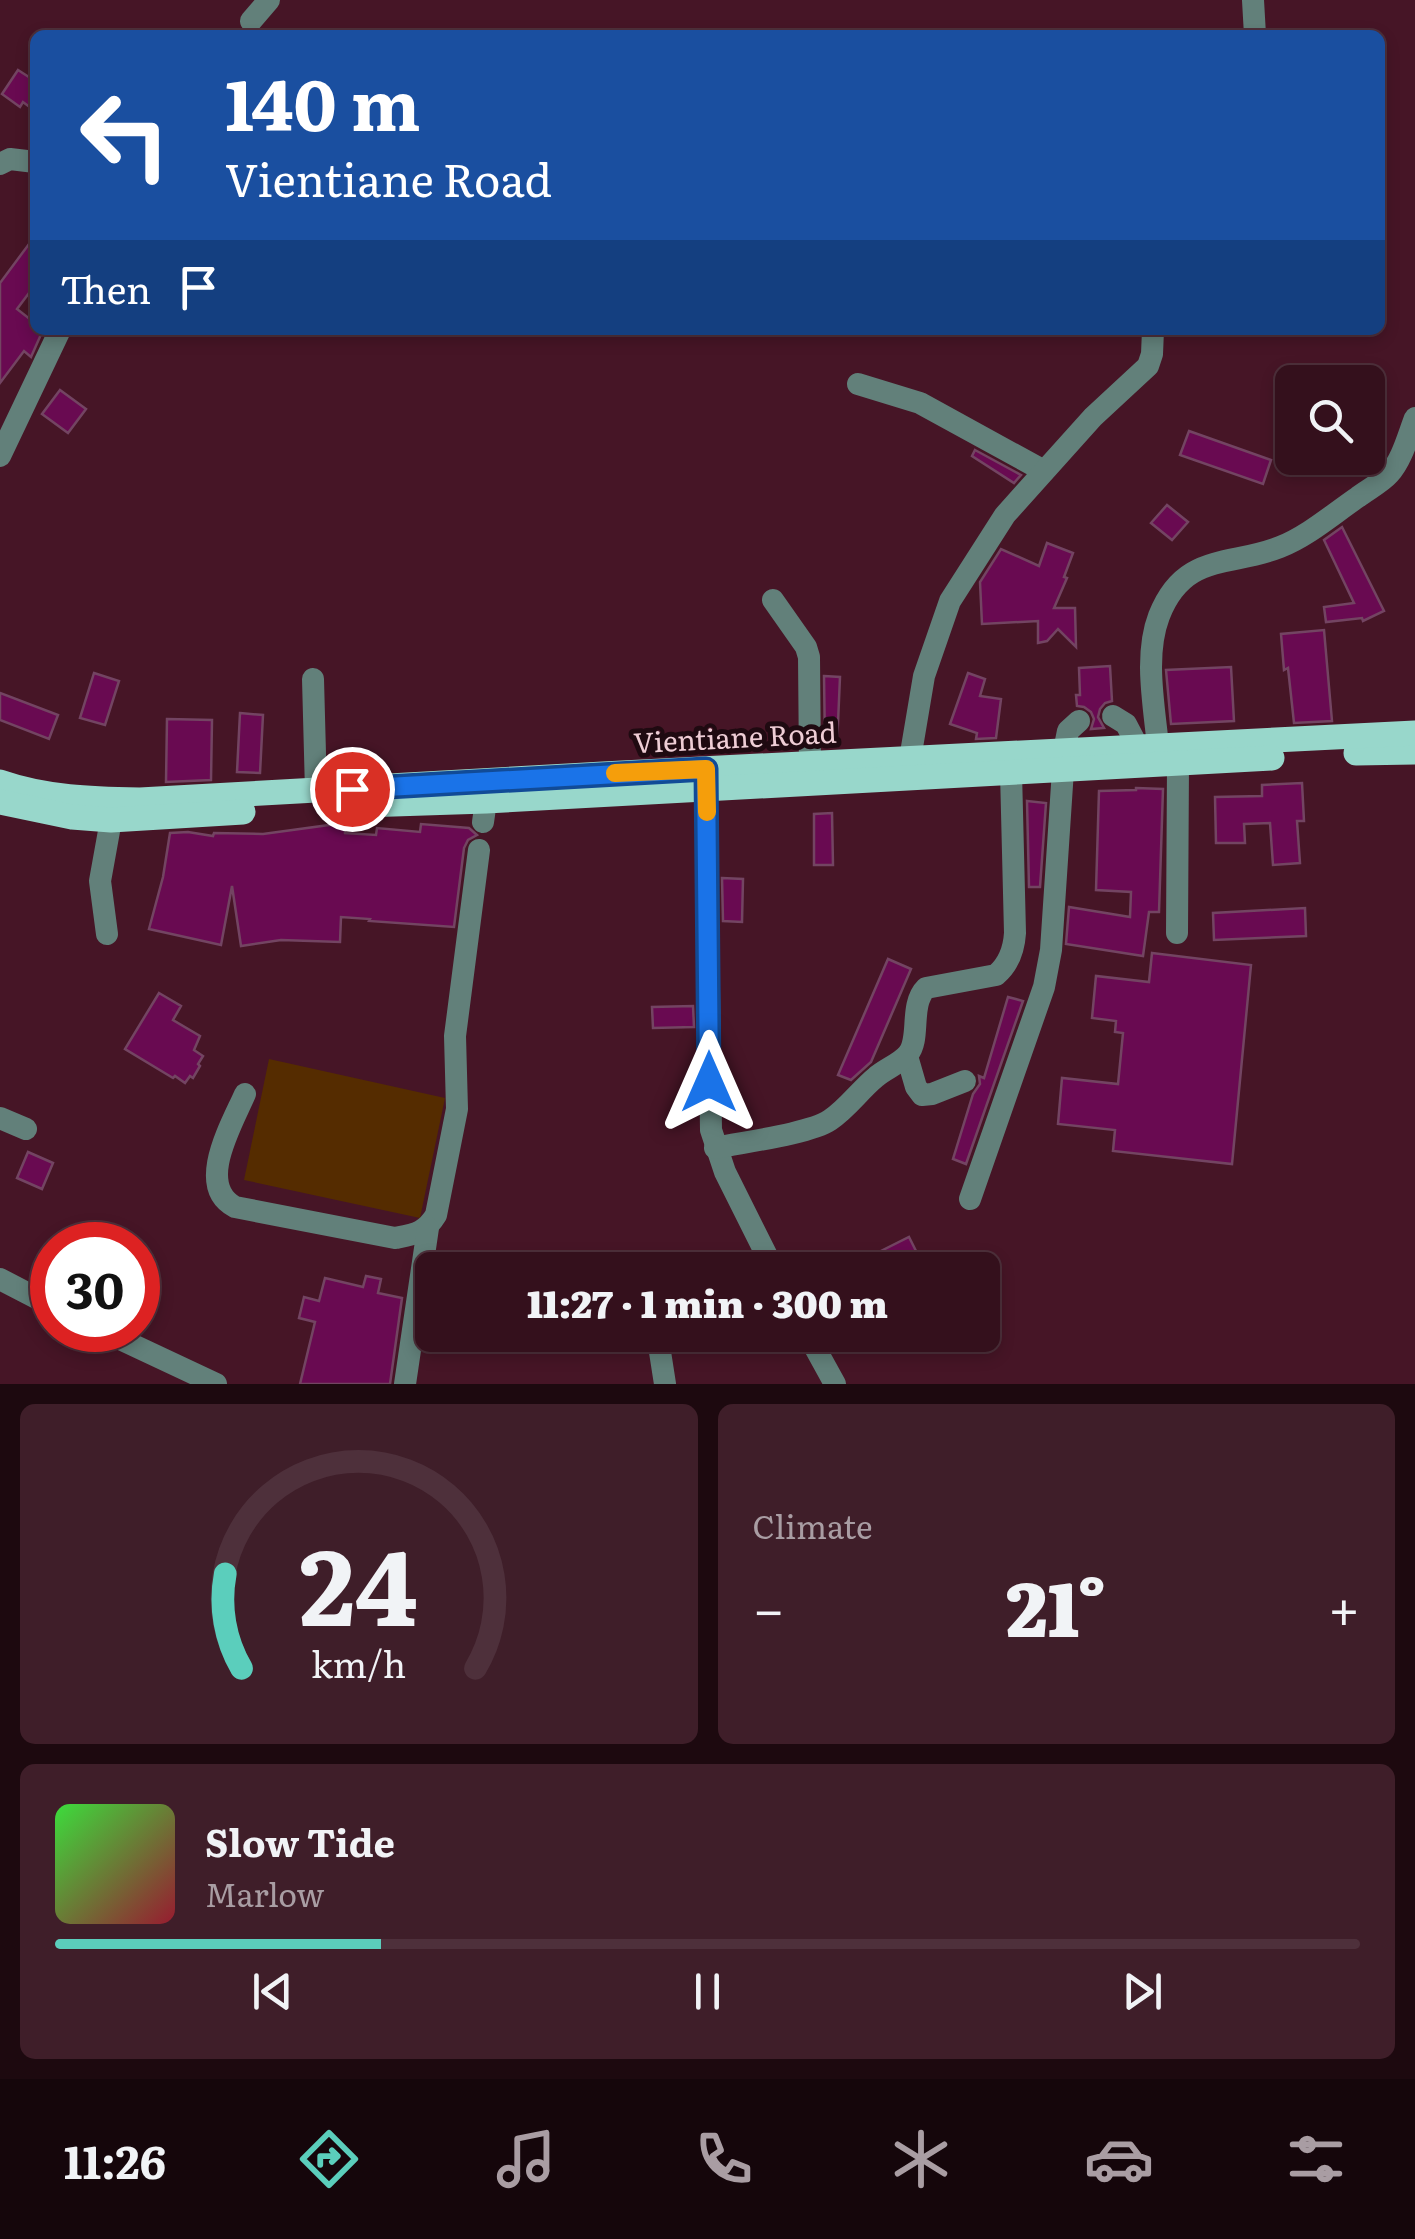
<!DOCTYPE html>
<html lang="en">
<head>
<meta charset="utf-8">
<style>
  body { margin:0; font-family:Literata,serif; background:#3f1e29; color:#f1f3f6; height:100vh; display:flex; flex-direction:column; font-size:38px; white-space:nowrap }
  * { box-sizing:border-box; margin:0 }
  p { font-size:32px; color:#a99da3 }
  .icon { flex:none; width:55px; height:55px; fill:none; stroke:currentColor; stroke-width:2; stroke-linecap:round; stroke-linejoin:round }
  .map { position:relative; height:1384px; overflow:hidden }
  .side { display:flex; flex-direction:column; gap:20px; padding:20px; background:#1d090f; flex:1 }
  .side>* { flex:none }
  .banner { position:absolute; left:30px; top:30px; width:1355px; height:305px; border-radius:15px; box-shadow:0 5px 15px #0003,0 0 0 2px #4e303b; background:#1a4fa0; color:#fff; overflow:hidden }
  .buttons { position:absolute; left:1275px; top:365px; display:grid; gap:20px }
  .buttons a { display:grid; place-items:center; width:110px; height:110px; border-radius:15px; background:#34101c; box-shadow:0 5px 15px #0003,0 0 0 2px #4e303b; font-size:50px }
  .speed { position:absolute; left:30px; top:1222px; display:flex; gap:20px; font-size:50px; font-weight:700; text-align:center }
  .speed>* { display:grid; place-content:center; width:130px; height:130px; border-radius:50%; background:#34101c; box-shadow:0 5px 15px #0003,0 0 0 2px #4e303b; line-height:1 }
  .speed .limit { border:15px solid #d22; background:#fff; color:#111 }
  .pin { position:absolute; display:grid; place-items:center; width:85px; height:85px; color:#fff; margin:-42px; border:5px solid #fff; border-radius:50%; box-shadow:0 2px 10px #0007 }
  .me { position:absolute; width:110px; margin:-55px; rotate:0deg; stroke-linejoin:round; filter:drop-shadow(0 0 8px #0008) }
  .turn { display:flex; align-items:center; gap:35px; height:210px; padding:0 30px; font-size:45px }
  .turn .icon { width:130px; height:130px; stroke-width:2.5 }
  .turn b { display:block; font-size:70px; line-height:85px }
  .then { display:flex; align-items:center; height:95px; padding:0 30px; background:#0003; gap:20px; font-size:38px }
  .big { font-size:75px; font-weight:800; line-height:1.1 }
  .side .widget { flex:1; display:flex; flex-direction:column; justify-content:center; gap:15px; min-width:0; padding:0 35px; border-radius:15px; background:#3f1e29 }
  .side .dial { align-items:center; gap:0 }
  .dial svg { height:260px; overflow:visible; fill:none; stroke:#4e303b; stroke-width:7; stroke-linecap:round; text-anchor:middle }
  .dial text { fill:#f1f3f6; stroke:none }
  .song { display:flex; align-items:center; gap:30px }
  .cover { width:120px; height:120px; border-radius:15px; background:linear-gradient(135deg,hsl(120 70% 55%),hsl(350 70% 35%)) }
  .played { height:10px; border-radius:5px; background:linear-gradient(90deg,#5bcebc 25%,#4e303b 25%) }
  .keys { display:flex; justify-content:space-around; direction:ltr }
  .heat { display:flex; justify-content:space-between; align-items:center; font-size:55px; direction:ltr }
  .side .tiles { flex:1; display:grid; gap:20px; grid-template-columns:1fr 1fr }
  .widget:last-child { grid-column:span 2 }
  .trip { position:absolute; left:415px; top:1252px; width:585px; height:100px; border-radius:15px; background:#34101c; box-shadow:0 5px 15px #0003,0 0 0 2px #4e303b; font-weight:800; line-height:100px; text-align:center }
  .dock { display:flex; height:160px; justify-content:space-around; align-items:center; background:#15060b; color:#a99da3 }
  .dock .icon { width:70px; height:70px }
  .dock .current { color:#5bcebc }
  .dock b { font-size:45px; color:#f1f3f6 }
  .map>svg:first-child { display:block }
  .green { fill:#552c00 }
  .building { fill:#690a51; stroke:#734462; stroke-width:2.5 }
  .lines { fill:none; stroke-linecap:round; stroke-linejoin:round }
  .minor { stroke:#62807a; stroke-width:22 }
  .major { stroke:#98d7cb; stroke-width:25 }
  .route-casing { stroke:#114b97; stroke-width:25 }
  .route { stroke:#1a73e8; stroke-width:18 }
  .slow { stroke:#f59e0b; stroke-width:18 }
  .labels { text-anchor:middle; stroke-width:10; stroke-linejoin:round; paint-order:stroke }
  .street-label { font-size:28px; fill:#eecdd5; stroke:#1f0a11 }
</style>
</head>
<body>
<div class="map">
<svg width="1415" height="1384" viewBox="0 0 1415 1384">
  <rect width="100%" height="100%" fill="#461526"/>
  <!-- green -->
  <polygon class="green" points="269,1059 445,1098 420,1218 244,1180"/>
  <!-- building -->
  <g class="building">
    <polygon points="18,70 35,81 35,111 23,102 20,107 2,94"/>
    <polygon points="35,236 35,285 17,309 35,323 35,330 43,330 31,357 24,351 0,383 0,283"/>
    <polygon points="60,390 86,409 68,433 42,414"/>
    <polygon points="1189,431 1271,460 1263,484 1180,455"/>
    <polygon points="975,450 1021,475 1014,483 972,456"/>
    <polygon points="1167,505 1188,522 1172,540 1151,523"/>
    <polygon points="1342,527 1384,611 1363,621 1362,618 1326,622 1324,607 1354,603 1324,540"/>
    <polygon points="1047,543 1073,553 1064,577 1067,578 1054,608 1075,608 1076,647 1058,629 1047,641 1038,643 1038,621 982,624 980,582 1001,549 1039,566"/>
    <polygon points="1324,630 1332,721 1294,723 1288,668 1284,670 1281,634"/>
    <polygon points="1110,666 1112,701 1105,703 1100,709 1098,717 1104,728 1091,729 1094,719 1091,712 1084,707 1077,706 1076,695 1080,695 1079,668"/>
    <polygon points="1231,667 1234,721 1171,724 1166,670"/>
    <polygon points="94,673 119,681 105,725 80,718"/>
    <polygon points="968,673 985,679 980,696 1001,699 996,738 976,739 977,733 950,724"/>
    <polygon points="824,676 840,677 837,746 825,746"/>
    <polygon points="0,693 58,715 49,739 0,720"/>
    <polygon points="240,713 263,715 260,773 237,772"/>
    <polygon points="167,719 212,720 211,780 166,782"/>
    <polygon points="1302,783 1304,821 1297,821 1300,863 1273,865 1270,823 1244,824 1245,843 1216,843 1215,797 1262,796 1262,785"/>
    <polygon points="1136,788 1163,789 1159,912 1149,912 1143,956 1066,944 1069,907 1130,917 1131,892 1096,890 1099,791 1136,790"/>
    <polygon points="1027,801 1046,803 1040,887 1029,887"/>
    <polygon points="832,813 833,865 814,865 814,814"/>
    <polygon points="344,823 345,833 376,835 377,828 420,832 421,824 469,828 477,835 468,840 464,848 454,927 369,921 370,919 341,917 340,942 281,940 241,946 232,886 221,945 149,929 163,877 170,833 188,832 213,836 214,833 263,834"/>
    <polygon points="722,878 743,879 742,922 723,921"/>
    <polygon points="1305,908 1306,936 1214,940 1213,913"/>
    <polygon points="1152,953 1251,965 1232,1164 1113,1151 1115,1130 1058,1124 1062,1078 1118,1084 1123,1033 1115,1032 1116,1021 1092,1018 1096,976 1149,982"/>
    <polygon points="888,959 911,969 871,1062 851,1080 838,1075"/>
    <polygon points="159,993 181,1006 173,1020 200,1036 194,1050 203,1056 198,1064 200,1066 193,1078 190,1076 185,1083 175,1076 173,1078 125,1049"/>
    <polygon points="1008,997 1023,1001 966,1164 953,1159 973,1094 980,1084 979,1076 984,1078"/>
    <polygon points="693,1006 694,1027 653,1028 652,1007"/>
    <polygon points="28,1152 53,1163 42,1189 17,1178"/>
    <polygon points="909,1237 918,1255 888,1270 868,1270 863,1260"/>
    <polygon points="366,1276 381,1279 378,1293 402,1298 390,1384 300,1384 315,1322 299,1318 304,1297 319,1301 325,1278 363,1287"/>
  </g>
  <g class="lines">
    <!-- minor -->
    <g class="minor">
      <polyline points="1253,0 1255,35"/>
      <polyline points="251,21 269,0"/>
      <polyline points="0,164 10,159 35,162"/>
      <polyline points="858,384 920,403 1044,471"/>
      <polyline points="0,456 60,330"/>
      <polyline points="773,600 806,647 809,657 810,764"/>
      <polyline points="313,679 316,791"/>
      <polyline points="1113,716 1126,724 1138,747"/>
      <path d="M 1158,746 C 1154,705 1144,655 1159,616 C 1184,552 1230,567 1280,547 C 1308,536 1333,514 1358,497 C 1367,490 1381,483 1389,474 C 1402,460 1408,436 1415,418"/>
      <polyline points="1064,751 1068,731 1079,721"/>
      <polyline points="910,759 924,676 950,601 1005,515 1093,417 1148,366 1152,354 1153,330"/>
      <polyline points="706,773 711,1130 725,1172 774,1270"/>
      <polyline points="483,822 486,801"/>
      <polyline points="1177,933 1178,764"/>
      <polyline points="107,934 100,881 111,820"/>
      <polyline points="907,1056 916,1087 922,1095 932,1094 965,1081"/>
      <path d="M 245,1094 C 232,1124 195,1186 235,1207 L 395,1238 C 415,1234 425,1233 436,1215 L 457,1109 L 455,1036 L 479,850"/>
      <polyline points="0,1118 26,1129"/>
      <path d="M 715,1148 C 743,1142 809,1134 830,1120 C 847,1109 860,1090 876,1077 C 885,1069 901,1063 908,1054 C 921,1039 909,1005 926,988 L 996,975 C 1009,964 1014,949 1015,933 L 1011,772"/>
      <polyline points="970,1199 1044,987 1051,950 1063,770"/>
      <polyline points="0,1279 52,1306"/>
      <polyline points="101,1330 216,1384"/>
      <polyline points="661,1335 658,1339 665,1384"/>
      <polyline points="808,1335 835,1384"/>
      <polyline points="405,1384 428,1228"/>
    </g>
    <!-- major -->
    <g class="major">
      <polyline points="1356,753 1415,752"/>
      <path d="M 0,782 C 46,798 92,799 140,800 L 603,774 L 1415,733"/>
      <polyline points="0,802 72,817 111,820 243,812"/>
      <polyline points="363,805 486,801 1272,758"/>
    </g>
  </g>
  <g class="lines">
    <defs>
      <polyline id="route" points="352,789 706,769 709,1082"/>
    </defs>
    <!-- route casing -->
    <use href="#route" class="route-casing"/>
    <!-- route -->
    <use href="#route" class="route"/>
    <!-- slow -->
    <polyline class="slow" points="615,773 706,769 707,812"/>
  </g>
  <g class="labels">
    <!-- street labels -->
    <g class="street-label">
      <text transform="translate(735 738) rotate(-3)" y="10">Vientiane Road</text>
    </g>
  </g>
</svg>
<div class="buttons">
<a><svg class="icon" aria-label="search" viewBox="0 0 24 24"><circle cx="10" cy="10" r="6"/><path d="M15 15l6 6"/></svg></a>
</div>
<div class="speed"><div class="limit">30</div></div>
<div class="pin" style="left:352px;top:789px;background:#d93025"><svg class="icon" aria-label="arrive" viewBox="0 0 24 24"><path d="M6 21V4h12l-3 4 3 4H6"/></svg></div>
<svg class="me" style="left:709px;top:1082px" viewBox="-20 -20 40 40"><path d="M0-17L14 15 0 8-14 15z" fill="#1a73e8" stroke="#fff" stroke-width="4"/></svg>
<div class="trip">11:27 · 1 min · 300 m</div>
<div class="banner">
<div class="turn"><svg class="icon" aria-label="left" viewBox="0 0 24 24"><path d="M17 20v-9H6M10 6l-5 5 5 5"/></svg><div><b>140 m</b>Vientiane Road</div></div>
<div class="then">Then<svg class="icon" aria-label="arrive" viewBox="0 0 24 24"><path d="M6 21V4h12l-3 4 3 4H6"/></svg></div>
</div>
</div>
<section class="side">
<div class="tiles">
<div class="widget dial"><svg viewBox="0 0 100 80">
<path d="M14 69A42 42 0 1 1 86 69"/>
<path d="M14 69A42 42 0 0 1 9 40" stroke="#5bcebc"/>
<text x="50" y="56" font-size="32" font-weight="700">24</text>
<text x="50" y="72" font-size="11">km/h</text>
</svg></div>
<div class="widget"><p>Climate</p>
<div class="heat"><a>−</a><b class="big">21°</b><a>+</a></div>
</div>
<div class="widget">
<div class="song"><i class="cover"></i><div><b>Slow Tide</b><p>Marlow</p></div></div>
<div class="played"></div>
<div class="keys"><svg class="icon" aria-label="previous" viewBox="0 0 24 24"><path d="M18 5L8 12l10 7zM5 5v14"/></svg><svg class="icon" aria-label="pause" viewBox="0 0 24 24"><path d="M8 5v14M16 5v14"/></svg><svg class="icon" aria-label="next" viewBox="0 0 24 24"><path d="M6 5l10 7-10 7zM19 5v14"/></svg></div>
</div>
</div>
</section>
<nav class="dock">
<b>11:26</b>
<svg class="icon current" aria-label="directions" viewBox="0 0 24 24"><path d="M12 3l9 9-9 9-9-9zM9 14v-3h6M13 9l2 2-2 2"/></svg>
<svg class="icon" aria-label="music" viewBox="0 0 24 24"><path d="M9 18V5l10-2v13"/><circle cx="6" cy="18" r="3"/><circle cx="16" cy="16" r="3"/></svg>
<svg class="icon" aria-label="phone" viewBox="0 0 24 24"><path d="M5 4h4l2 5-3 2q2 4 5 5l2-3 5 2v4C11 20 4 13 5 4z"/></svg>
<svg class="icon" aria-label="climate" viewBox="0 0 24 24"><path d="M12 3v18M4 7l16 10M4 17L20 7"/></svg>
<svg class="icon" aria-label="car" viewBox="0 0 24 24"><path d="M5 17H2v-5l4-1 3-4h7l3 4 3 1v5h-3M9 17h6M6 11h13"/><circle cx="7" cy="17" r="2"/><circle cx="17" cy="17" r="2"/></svg>
<svg class="icon" aria-label="filters" viewBox="0 0 24 24"><path d="M4 7h16M4 17h16"/><circle cx="9" cy="7" r="2"/><circle cx="15" cy="17" r="2"/></svg>
</nav>
</body>
</html>
